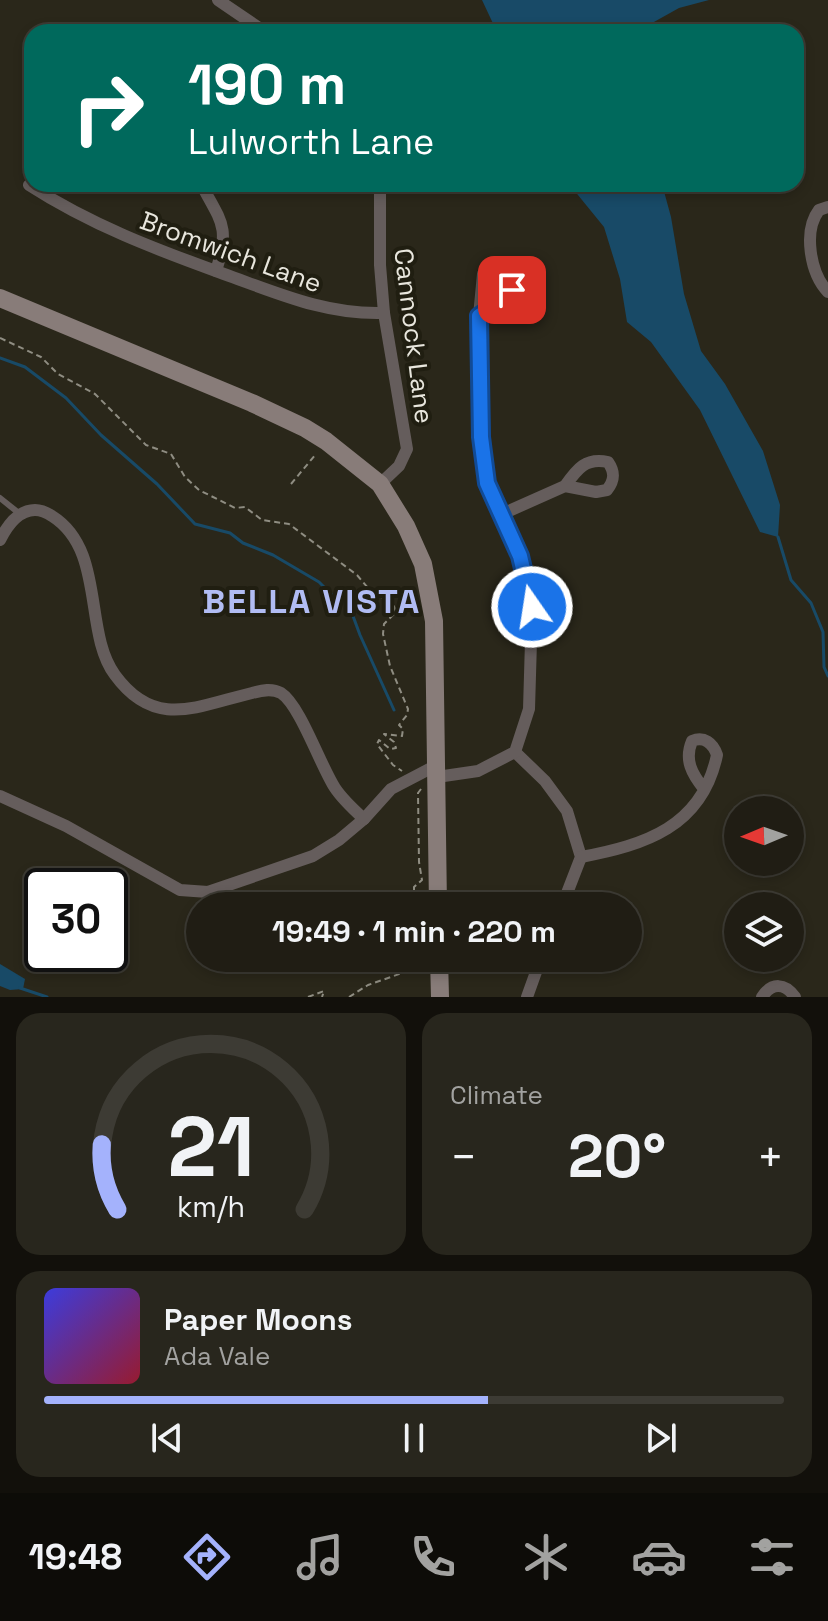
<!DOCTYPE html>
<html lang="en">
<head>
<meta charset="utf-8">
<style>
  body { margin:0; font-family:"Space Grotesk",sans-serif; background:#28261d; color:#f1f3f6; height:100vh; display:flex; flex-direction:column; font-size:30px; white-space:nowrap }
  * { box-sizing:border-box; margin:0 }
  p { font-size:26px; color:#a2a2a0 }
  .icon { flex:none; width:44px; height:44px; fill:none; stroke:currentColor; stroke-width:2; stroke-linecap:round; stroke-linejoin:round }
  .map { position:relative; height:997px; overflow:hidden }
  .details { display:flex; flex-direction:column; gap:16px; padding:16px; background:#12100b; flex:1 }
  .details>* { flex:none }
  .top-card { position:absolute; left:24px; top:24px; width:780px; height:168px; border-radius:24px; box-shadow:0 4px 12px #0003,0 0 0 2px #3d3b34; background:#00695c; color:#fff; overflow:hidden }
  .needle { width:52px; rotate:268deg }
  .controls { position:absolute; left:724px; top:796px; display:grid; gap:16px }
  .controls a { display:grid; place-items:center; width:80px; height:80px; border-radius:50%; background:#201d14; box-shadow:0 4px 12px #0003,0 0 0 2px #3d3b34; font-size:40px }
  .speed { position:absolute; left:24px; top:868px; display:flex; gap:16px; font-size:40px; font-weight:700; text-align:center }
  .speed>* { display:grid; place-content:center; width:104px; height:104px; border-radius:50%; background:#201d14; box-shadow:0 4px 12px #0003,0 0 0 2px #3d3b34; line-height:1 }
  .speed .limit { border:4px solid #111; border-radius:12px; background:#fff; color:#111 }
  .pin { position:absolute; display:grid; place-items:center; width:68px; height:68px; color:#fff; margin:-34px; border-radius:16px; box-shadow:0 4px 12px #0006 }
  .me { position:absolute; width:88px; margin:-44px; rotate:347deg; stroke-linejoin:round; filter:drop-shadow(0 0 6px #0008) }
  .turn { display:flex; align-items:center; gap:28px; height:168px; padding:0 32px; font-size:36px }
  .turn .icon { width:104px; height:104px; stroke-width:2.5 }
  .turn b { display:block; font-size:56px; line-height:68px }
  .big { font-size:60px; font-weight:800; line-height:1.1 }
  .details .tile { flex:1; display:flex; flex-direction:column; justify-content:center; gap:12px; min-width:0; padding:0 28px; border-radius:24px; background:#28261d }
  .details .dial { align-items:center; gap:0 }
  .dial svg { height:208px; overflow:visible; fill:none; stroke:#3d3b34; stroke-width:7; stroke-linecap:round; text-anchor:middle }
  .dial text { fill:#f1f3f6; stroke:none }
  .song { display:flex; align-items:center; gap:24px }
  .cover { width:96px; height:96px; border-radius:12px; background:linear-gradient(135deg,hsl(240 70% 55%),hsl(350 70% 35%)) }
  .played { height:8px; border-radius:4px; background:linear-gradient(90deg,#a4b2fc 60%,#3d3b34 60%) }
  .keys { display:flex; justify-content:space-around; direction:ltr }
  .heat { display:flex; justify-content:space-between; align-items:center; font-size:44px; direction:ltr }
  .details .tiles { flex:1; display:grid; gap:16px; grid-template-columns:1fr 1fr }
  .tile:last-child { grid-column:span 2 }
  .trip { position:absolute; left:186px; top:892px; width:456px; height:80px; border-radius:40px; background:#201d14; box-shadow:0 4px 12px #0003,0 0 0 2px #3d3b34; font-weight:800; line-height:80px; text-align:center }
  .tabs { display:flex; height:128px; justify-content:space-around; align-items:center; background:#0d0c08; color:#a2a2a0 }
  .tabs .icon { width:56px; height:56px }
  .tabs .selected { color:#a4b2fc }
  .tabs b { font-size:36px; color:#f1f3f6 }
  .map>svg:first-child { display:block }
  .water { fill:#184a67 }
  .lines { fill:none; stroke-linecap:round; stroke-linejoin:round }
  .stream { stroke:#184a67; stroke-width:3 }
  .path { stroke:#8f8d82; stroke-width:2; stroke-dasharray:6 4; stroke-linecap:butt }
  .lane { stroke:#655d5c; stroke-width:6 }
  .street { stroke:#655d5c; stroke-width:12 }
  .secondary { stroke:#887c79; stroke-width:18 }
  .route-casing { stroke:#114b97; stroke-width:20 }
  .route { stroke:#1a73e8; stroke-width:14 }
  .labels { text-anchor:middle; stroke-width:8; stroke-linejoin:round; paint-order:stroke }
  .street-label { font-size:26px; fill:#e8e6dd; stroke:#201e11 }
  .district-label { font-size:34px; font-weight:bold; letter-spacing:2px; fill:#b1bcf3; stroke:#201e11 }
</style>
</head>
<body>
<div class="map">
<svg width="828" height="997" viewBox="0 0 828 997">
  <rect width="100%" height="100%" fill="#2a271a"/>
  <!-- water -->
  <g class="water">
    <polygon points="482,0 709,0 679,8 636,32 497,32"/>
    <polygon points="569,184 662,184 671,217 684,294 701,351 725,384 763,451 780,505 778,537 760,532 700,410 651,342 627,322 620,279 604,227"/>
    <polygon points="0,964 25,979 23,989 10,990 0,986"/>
  </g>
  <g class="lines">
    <!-- stream -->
    <g class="stream">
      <polyline points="0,358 25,367 66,398 101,435 157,484 195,524 230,533 243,543 273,555 319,582 333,596 346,597 360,635 394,710"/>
      <polyline points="778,537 791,580 811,603 823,632 824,667 828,676"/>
      <polyline points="20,988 47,997"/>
    </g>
    <!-- path -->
    <g class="path">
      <polyline points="0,338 41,357 58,374 95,394 146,445 171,454 185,477 199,490 235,508 245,507 262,520 289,524 357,575 373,594 392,601 396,612 384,624 383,634 390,666 408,709 407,715 399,725 403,729 402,736 384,734 394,742 396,748 390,749 379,740 377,744 393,765 402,771"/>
      <polyline points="291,484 316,454"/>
      <polyline points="421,789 418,793 419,862 422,880 414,887 414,892 423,906"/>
      <polyline points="308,997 324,991 322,997"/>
      <polyline points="349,997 368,985 405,972 410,969 412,958"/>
    </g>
    <!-- lane -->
    <polyline class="lane" points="0,498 20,514"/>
    <!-- street -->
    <g class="street">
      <polyline points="218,0 265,32"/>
      <path d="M 201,184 C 222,223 230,227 216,271"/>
      <path d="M 29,185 C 91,225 155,249 224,274 C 277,293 326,315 384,313"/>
      <path d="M 828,207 L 819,210 C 803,231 810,273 828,292"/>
      <polyline points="380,484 399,466 407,449 384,313 380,265 380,184"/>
      <path d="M 500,515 L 565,486 L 596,492 L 607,490 C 615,480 615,472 608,462 C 586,457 577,469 565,486"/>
      <path d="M 0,540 C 7,526 18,510 35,510 C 41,510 46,512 52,516 C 106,550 83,632 115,675 C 155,730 197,706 252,693 C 262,690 272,688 281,693 C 300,705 321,767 335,788 C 343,800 353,809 364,819 L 339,840 L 313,856 L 208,892 L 180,890 L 66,826 L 0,796"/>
      <polyline points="515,752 545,781 567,811 581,857 562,906"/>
      <path d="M 437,777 L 478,771 L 515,752 L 529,709 L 532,607 L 520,556 L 487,483 L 481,437 L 479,316 C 498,305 532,285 500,265 L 491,267 L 483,274 L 479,316"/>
      <polyline points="364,819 391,789 437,765"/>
      <path d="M 581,857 C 645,845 702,827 717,755 C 713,743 704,736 692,741 C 684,760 692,774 704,789"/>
      <polyline points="527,997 541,958"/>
      <path d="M 762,997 C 772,982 785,983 795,997"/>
    </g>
    <!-- secondary -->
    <g class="secondary">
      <polyline points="0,298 252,403 305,428 326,441 380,484 406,526 423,564 434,621 438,906"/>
      <polyline points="439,958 440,997"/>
    </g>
  </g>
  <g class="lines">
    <defs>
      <polyline id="route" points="512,290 506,298 479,316 481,437 487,483 520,556 532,607"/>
    </defs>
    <!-- route casing -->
    <use href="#route" class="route-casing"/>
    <!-- route -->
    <use href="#route" class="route"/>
  </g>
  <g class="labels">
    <!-- street labels -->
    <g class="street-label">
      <text transform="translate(231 252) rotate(20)" y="9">Bromwich Lane</text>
      <text transform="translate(414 336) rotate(83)" y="9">Cannock Lane</text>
    </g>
    <!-- district labels -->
    <g class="district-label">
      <text x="312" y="613">BELLA VISTA</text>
    </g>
  </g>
</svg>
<div class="controls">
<a><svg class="needle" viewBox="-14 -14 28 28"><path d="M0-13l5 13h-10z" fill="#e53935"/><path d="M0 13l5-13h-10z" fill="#a2a2a0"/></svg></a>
<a><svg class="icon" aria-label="layers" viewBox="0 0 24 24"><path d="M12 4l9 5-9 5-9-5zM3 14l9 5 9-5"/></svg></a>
</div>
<div class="speed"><div class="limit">30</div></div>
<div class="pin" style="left:512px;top:290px;background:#d93025"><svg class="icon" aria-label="arrive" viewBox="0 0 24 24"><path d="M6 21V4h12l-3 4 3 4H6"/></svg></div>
<svg class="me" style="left:532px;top:607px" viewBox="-20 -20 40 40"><circle r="17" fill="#1a73e8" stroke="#fff" stroke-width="3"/><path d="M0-11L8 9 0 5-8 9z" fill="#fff"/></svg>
<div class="trip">19:49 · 1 min · 220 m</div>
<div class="top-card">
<div class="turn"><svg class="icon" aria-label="right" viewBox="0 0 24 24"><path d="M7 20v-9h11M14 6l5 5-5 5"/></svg><div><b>190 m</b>Lulworth Lane</div></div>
</div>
</div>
<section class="details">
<div class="tiles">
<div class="tile dial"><svg viewBox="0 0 100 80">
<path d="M14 69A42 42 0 1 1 86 69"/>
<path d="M14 69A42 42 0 0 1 8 44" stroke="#a4b2fc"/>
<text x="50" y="56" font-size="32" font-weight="700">21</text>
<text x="50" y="72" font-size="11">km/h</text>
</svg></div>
<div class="tile"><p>Climate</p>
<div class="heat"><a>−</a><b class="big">20°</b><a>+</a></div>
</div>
<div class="tile">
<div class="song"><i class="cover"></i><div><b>Paper Moons</b><p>Ada Vale</p></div></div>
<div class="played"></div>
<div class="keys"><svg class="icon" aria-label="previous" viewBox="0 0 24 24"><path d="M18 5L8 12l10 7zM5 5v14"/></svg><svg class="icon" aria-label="pause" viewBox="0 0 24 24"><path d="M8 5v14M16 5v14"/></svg><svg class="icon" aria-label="next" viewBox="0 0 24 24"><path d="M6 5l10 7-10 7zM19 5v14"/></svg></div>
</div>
</div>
</section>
<nav class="tabs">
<b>19:48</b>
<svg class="icon selected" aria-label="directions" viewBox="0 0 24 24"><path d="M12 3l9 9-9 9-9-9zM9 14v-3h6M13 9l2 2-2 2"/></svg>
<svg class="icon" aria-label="music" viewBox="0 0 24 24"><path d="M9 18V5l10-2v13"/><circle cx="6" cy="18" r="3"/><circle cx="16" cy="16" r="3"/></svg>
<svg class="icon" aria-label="phone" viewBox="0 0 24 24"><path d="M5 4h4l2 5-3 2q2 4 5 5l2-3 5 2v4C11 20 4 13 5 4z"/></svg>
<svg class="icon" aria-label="climate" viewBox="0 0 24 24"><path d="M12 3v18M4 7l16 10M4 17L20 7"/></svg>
<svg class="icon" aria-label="car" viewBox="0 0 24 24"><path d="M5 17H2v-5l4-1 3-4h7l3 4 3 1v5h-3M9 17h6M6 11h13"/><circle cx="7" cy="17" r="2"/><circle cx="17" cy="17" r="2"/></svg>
<svg class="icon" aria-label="filters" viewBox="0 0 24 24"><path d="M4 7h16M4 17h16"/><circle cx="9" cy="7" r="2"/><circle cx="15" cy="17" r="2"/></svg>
</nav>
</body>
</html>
